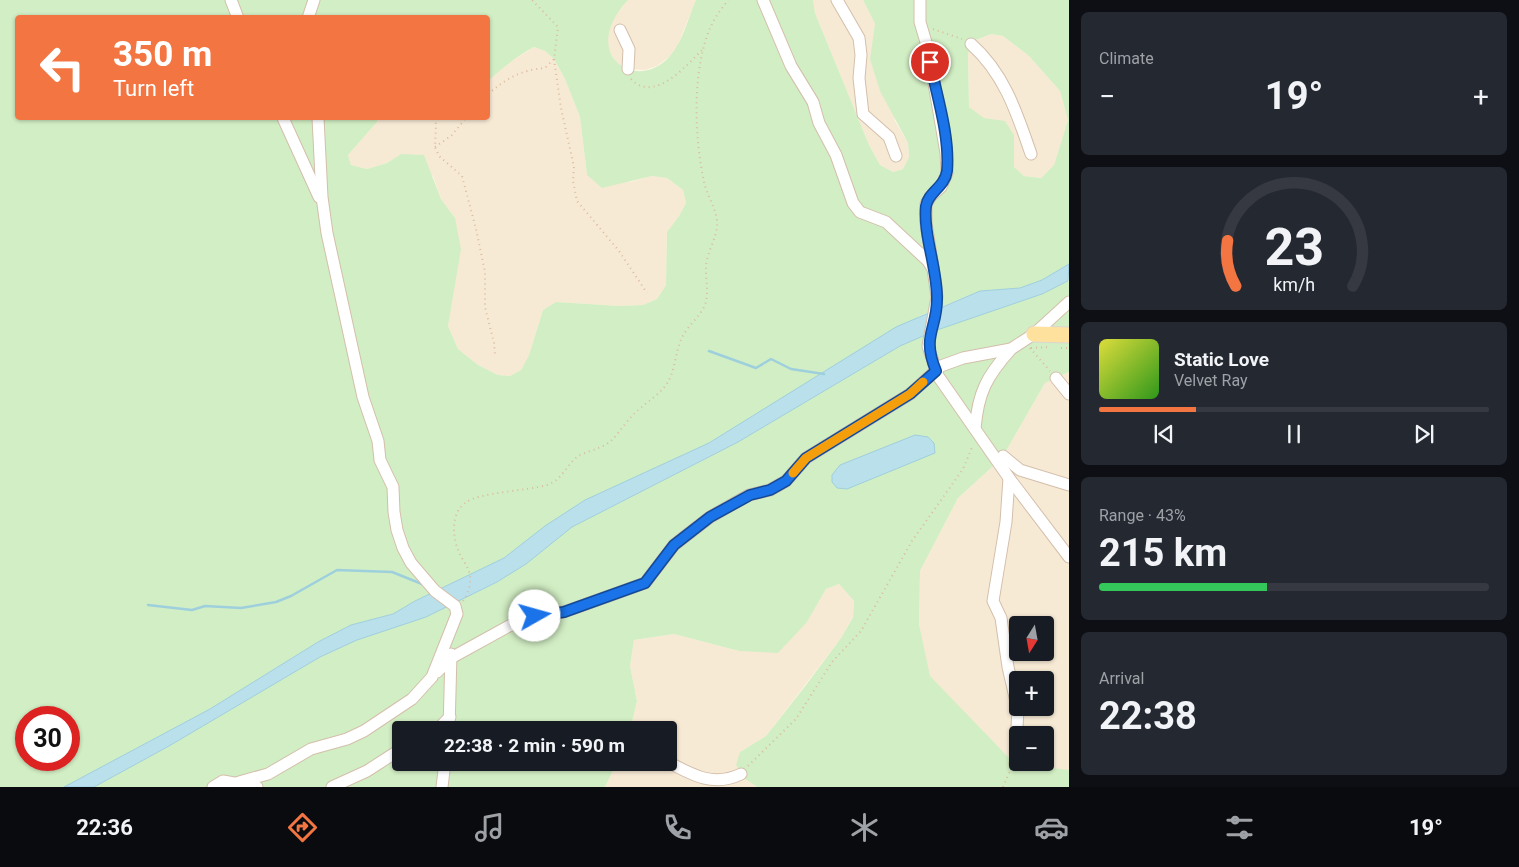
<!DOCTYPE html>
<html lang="en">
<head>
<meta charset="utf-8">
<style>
  body { margin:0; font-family:Roboto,sans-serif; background:#242831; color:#f1f3f6; height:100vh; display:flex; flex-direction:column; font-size:19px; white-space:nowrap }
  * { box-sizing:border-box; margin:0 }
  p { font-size:16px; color:#9ea1a6 }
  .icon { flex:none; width:28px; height:28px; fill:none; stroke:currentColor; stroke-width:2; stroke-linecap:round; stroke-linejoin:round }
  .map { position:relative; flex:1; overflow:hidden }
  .panel { display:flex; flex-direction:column; gap:12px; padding:12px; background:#0d0f14; width:450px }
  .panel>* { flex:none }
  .top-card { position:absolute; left:15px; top:15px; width:475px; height:105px; border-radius:5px; box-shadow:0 1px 4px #0004; background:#f37542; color:#fff; overflow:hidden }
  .needle { width:32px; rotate:191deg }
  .buttons { position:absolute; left:1009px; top:616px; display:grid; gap:10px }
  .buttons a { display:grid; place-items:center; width:45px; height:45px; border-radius:5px; background:#171b24; box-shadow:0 1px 4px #0004; font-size:25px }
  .speed { position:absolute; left:15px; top:706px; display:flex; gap:10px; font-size:25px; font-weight:700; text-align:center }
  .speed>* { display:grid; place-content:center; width:65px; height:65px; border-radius:50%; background:#171b24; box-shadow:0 1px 4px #0004; line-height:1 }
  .speed .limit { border:8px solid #d22; background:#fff; color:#111 }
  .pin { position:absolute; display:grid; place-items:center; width:42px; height:42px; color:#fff; margin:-21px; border:2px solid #fff; border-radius:50%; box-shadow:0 1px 5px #0007 }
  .me { position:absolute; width:55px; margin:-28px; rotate:83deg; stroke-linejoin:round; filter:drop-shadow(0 0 4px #0008) }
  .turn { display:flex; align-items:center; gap:18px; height:105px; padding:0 15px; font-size:22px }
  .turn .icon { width:65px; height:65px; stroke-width:2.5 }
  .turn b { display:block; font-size:35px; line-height:42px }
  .big { font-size:38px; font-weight:700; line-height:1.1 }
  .panel .widget { flex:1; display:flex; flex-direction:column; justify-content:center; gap:8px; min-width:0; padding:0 18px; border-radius:8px; background:#242831 }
  .panel .dial { align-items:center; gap:0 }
  .dial svg { height:130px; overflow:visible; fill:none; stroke:#363941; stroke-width:7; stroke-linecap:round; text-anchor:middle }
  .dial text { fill:#f1f3f6; stroke:none }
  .song { display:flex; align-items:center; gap:15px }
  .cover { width:60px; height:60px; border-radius:8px; background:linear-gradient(135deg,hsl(60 70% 55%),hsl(110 70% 35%)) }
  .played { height:5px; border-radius:2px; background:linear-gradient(90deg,#f37542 25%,#363941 25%) }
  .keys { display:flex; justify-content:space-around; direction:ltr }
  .heat { display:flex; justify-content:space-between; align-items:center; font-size:28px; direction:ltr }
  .charge { height:8px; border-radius:4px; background:linear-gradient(90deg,#34c759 43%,#363941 0) }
  .trip { position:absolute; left:392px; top:721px; width:285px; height:50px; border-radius:5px; background:#171b24; box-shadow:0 1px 4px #0004; font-weight:700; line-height:50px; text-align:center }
  .dock { display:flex; height:80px; justify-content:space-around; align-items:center; background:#090b0e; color:#9ea1a6 }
  .dock .icon { width:35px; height:35px }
  .dock .active { color:#f37542 }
  .dock b { font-size:22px; color:#f1f3f6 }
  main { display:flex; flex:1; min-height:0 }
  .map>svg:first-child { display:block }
  .residential { fill:#f7ead5; fill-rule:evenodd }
  .green { fill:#d2eec4; fill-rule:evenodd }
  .water { fill:#b9e0eb; stroke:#9ecfdd }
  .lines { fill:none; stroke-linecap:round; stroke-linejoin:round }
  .stream { stroke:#9ecfdd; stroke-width:2.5 }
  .minor-casing { stroke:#d3bfab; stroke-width:13 }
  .major-casing { stroke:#ddd5cf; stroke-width:17 }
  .path { stroke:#dcbb9e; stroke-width:2; stroke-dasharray:1 4; stroke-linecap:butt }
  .minor { stroke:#fff; stroke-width:11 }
  .major { stroke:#ffe19e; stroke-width:15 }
  .route-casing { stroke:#114b97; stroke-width:12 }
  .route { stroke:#1a73e8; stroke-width:9 }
  .slow { stroke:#f59e0b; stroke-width:9 }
</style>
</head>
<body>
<main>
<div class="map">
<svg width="1069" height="787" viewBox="0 0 1069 787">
  <rect width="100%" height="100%" fill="#fef7e7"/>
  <!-- residential -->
  <g class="residential">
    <polygon points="628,0 696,0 677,47 669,57 657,66 645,70 628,69 617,65 608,48 607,35 611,22"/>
    <polygon points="813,0 863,0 875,24 895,121 908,143 909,157 903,169 893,172 880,165 869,145 815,13"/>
    <polygon points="991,34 1003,36 1029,56 1060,91 1068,120 1054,165 1041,178 1024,176 1014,167 1013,153 1005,122 983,118 969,107 968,54 973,41"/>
    <polygon points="534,47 545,51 554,59 565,79 580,117 587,175 630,182 652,176 667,178 683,190 686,203 679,216 667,232 666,285 657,299 643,305 620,306 556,302 543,310 529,355 521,370 510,376 498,375 478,365 458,349 448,326 455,218 441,199 433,176 401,154 387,163 367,169 351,165 348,155 377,122 378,118 488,118 488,81 505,65"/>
    <path d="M 1069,372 L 1069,771 L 1015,764 L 929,676 L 919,624 L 920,571 L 958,498 L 1002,458 L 1045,383 ZM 1018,625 L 1045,625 L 1045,652 L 1018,652 ZM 1018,680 L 1045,680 L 1045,708 L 1018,708 ZM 1018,735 L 1045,735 L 1045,762 L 1018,762 Z"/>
    <polygon points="839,584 854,601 853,616 841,638 766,736 740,752 745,779 757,787 605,787 617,763 669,762 669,730 630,730 637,701 630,666 634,640 674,634 739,651 807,622 826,589"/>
  </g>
  <!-- green -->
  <g class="green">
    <path d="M 0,0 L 628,0 C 577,55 637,94 670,56 C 683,41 688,18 696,0 L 813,0 L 815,13 L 869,145 L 880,165 L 893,172 L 903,169 L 909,157 L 908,143 L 880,91 L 870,59 L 875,24 L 863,0 L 1069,0 L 1069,264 L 1042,280 L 1020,288 L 980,291 L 920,316 L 709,443 L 585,500 L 504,558 L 415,601 L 393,614 L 351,625 L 318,642 L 210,709 L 64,787 L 0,787 ZM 18,18 L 488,18 L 488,81 C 502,68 517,56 534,47 L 545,51 L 554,59 L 565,79 L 580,117 L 587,175 L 602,188 L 652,176 L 667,178 L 683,190 L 686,203 L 679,216 L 667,232 L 666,285 L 657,299 L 643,305 L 620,306 L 556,302 L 543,310 L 529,355 L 521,370 L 510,376 L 498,375 L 478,365 L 458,349 L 448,326 L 461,249 L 455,218 L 441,199 L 424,155 L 401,154 L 387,163 L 367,169 L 351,165 L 348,155 L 377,122 L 378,118 L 18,118 ZM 991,34 L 1003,36 L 1029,56 L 1060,91 L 1068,120 L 1054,165 L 1041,178 L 1024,176 L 1014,167 L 1014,135 L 1005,121 L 984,118 L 969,107 L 968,54 L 973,41 ZM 26,718 L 69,718 L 69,760 L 26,760 Z"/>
    <path d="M 1069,281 L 1069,372 L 1045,383 L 1002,458 L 958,498 L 920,571 L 919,624 L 930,676 L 1015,764 L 1069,770 L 1069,787 L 757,787 L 745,779 L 736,765 L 740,752 L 766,736 L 806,685 L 841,638 L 853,617 L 854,601 L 839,584 L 826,589 L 807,622 L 778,653 L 739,651 L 674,634 L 634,640 L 630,666 L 637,701 L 630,730 L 401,730 L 401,762 L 617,763 L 605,787 L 94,787 L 169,746 L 320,657 L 357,640 L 426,617 L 497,582 L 526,564 L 572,527 L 738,442 L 900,346 L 937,330 L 1042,294 ZM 925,458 L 901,465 L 847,489 L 837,488 L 832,482 Z"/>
  </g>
  <!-- water -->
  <g class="water">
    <polygon points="1069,264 1068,281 1042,294 937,330 900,346 738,442 572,527 526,564 497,582 426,617 357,640 320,657 169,746 94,787 64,787 210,709 318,642 351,625 393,614 415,601 504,558 545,526 585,500 709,443 896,327 980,291 1020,288 1042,280"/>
    <polygon points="915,435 928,437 934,443 935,453 847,489 837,488 832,482 832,475 840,465"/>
  </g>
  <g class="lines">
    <!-- stream -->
    <g class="stream">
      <polyline points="709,351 756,368 771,359 791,369 824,374"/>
      <polyline points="148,605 192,610 205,606 241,608 276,602 291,596 337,570 392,572 422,584"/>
    </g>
    <defs>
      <g id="minor">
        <polyline points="231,0 238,18"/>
        <polyline points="763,0 791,66 813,102 819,123 836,155 853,203 860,212 886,222 928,261 933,269 937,297 928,346 938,376 1009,478 1069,557"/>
        <polyline points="837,0 859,38 861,55 859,78 863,114 889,137 896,156"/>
        <polyline points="920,0 920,22 928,49 946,153 947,173 941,187 931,196 926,204 926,223 933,268"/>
        <polyline points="308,18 314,0"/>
        <polyline points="620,30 629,49 628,69"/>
        <path d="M 971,44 C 1004,73 1017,113 1031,154"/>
        <polyline points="283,118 319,197"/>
        <polyline points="1056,378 1069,394"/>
        <path d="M 975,429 C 978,392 987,376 1011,349"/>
        <polyline points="1003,456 1020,470 1069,485"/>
        <polyline points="1009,478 1006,522 993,601 1001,618 1008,667 1018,710 1017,727 1022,735"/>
        <polyline points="437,672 451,658 509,626 535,616 564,612 645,583 674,545 710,517 749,495 770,490 786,481 806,458 910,394 941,366 963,358 1011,349 1034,334 1069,302"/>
        <polyline points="437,730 450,717"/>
        <polyline points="449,730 451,654"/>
        <path d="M 668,762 C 694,776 714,787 741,774"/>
        <polyline points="1015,764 1018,760"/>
        <polyline points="239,782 268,774 311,749 347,739 364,731 412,699 432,677 457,614 455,606 435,591 411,563 403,548 397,530 394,512 393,487 380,460 378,441 363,397 327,233 322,197 318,118"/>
        <polyline points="213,787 223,781 257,787"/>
        <polyline points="332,787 367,771 401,749"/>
        <polyline points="442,787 445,762"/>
      </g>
      <polyline id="major" points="1034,334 1069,335"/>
    </defs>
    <!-- minor casing -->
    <use href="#minor" class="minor-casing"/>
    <!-- major casing -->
    <use href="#major" class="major-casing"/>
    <!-- path -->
    <g class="path">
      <polyline points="933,29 962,39"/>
      <polyline points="554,59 561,108 574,167 573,181 577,201 619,251 647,293"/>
      <path d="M 631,79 C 654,104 687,65 703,49"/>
      <path d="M 488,94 C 506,79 520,70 545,68 L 554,59 L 558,27 L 532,0"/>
      <polyline points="434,118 436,124 435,147 439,156 462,176 476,229 485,272 485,307 494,343 495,355"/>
      <polyline points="435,147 451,136 466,118"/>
      <polyline points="1030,348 1050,371"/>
      <polyline points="1031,348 1051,347"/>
      <polyline points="1061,348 1069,348"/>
      <path d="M 463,601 C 468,594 471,584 470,576 C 469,567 462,560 459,552 C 452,537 451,513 465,503 C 479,492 527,491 547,485 C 562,480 566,466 577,457 C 585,451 600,450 611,441 C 619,433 625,423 633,415 C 645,402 663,394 670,378 C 676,364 676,347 684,334 C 689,325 699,317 704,307 C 710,295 705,278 706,266 C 707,253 717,236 717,226 C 718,211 709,200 705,186 C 694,140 691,65 713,22 C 717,14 723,7 728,0"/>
      <polyline points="459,727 509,724 535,730"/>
      <polyline points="748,766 796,719 832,662 861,631 912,541 963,469 973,445"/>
      <polyline points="1003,787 1010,771"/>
    </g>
    <!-- minor -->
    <use href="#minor" class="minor"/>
    <!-- major -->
    <use href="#major" class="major"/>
  </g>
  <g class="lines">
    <defs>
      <path id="route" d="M 535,616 L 564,612 L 645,583 L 674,545 L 710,517 L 750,495 L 770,490 L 786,481 L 806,458 L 910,394 L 936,371 C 921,334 938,329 937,297 C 937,268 923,234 926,206 C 928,192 945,187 947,171 C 950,136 937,97 930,62"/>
    </defs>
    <!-- route casing -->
    <use href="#route" class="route-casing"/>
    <!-- route -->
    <use href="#route" class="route"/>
    <!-- slow -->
    <polyline class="slow" points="793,473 806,458 910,394 923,382"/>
  </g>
</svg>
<div class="buttons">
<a><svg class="needle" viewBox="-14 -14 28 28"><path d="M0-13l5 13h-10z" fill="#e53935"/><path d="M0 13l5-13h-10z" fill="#9ea1a6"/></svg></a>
<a>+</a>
<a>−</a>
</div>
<div class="speed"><div class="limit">30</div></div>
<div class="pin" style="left:930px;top:62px;background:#d93025"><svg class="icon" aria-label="arrive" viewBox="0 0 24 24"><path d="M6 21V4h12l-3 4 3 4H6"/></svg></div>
<svg class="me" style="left:535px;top:616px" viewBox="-20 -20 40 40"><circle r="19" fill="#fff"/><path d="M0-13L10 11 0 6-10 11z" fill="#1a73e8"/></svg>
<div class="trip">22:38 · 2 min · 590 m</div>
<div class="top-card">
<div class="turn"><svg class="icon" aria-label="left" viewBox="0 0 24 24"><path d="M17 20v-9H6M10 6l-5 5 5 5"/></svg><div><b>350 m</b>Turn left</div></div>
</div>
</div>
<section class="panel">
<div class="widget"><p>Climate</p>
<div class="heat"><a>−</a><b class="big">19°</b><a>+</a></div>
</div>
<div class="widget dial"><svg viewBox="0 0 100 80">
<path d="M14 69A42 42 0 1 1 86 69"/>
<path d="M14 69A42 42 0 0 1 9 41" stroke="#f37542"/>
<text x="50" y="56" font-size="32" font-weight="700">23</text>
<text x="50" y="72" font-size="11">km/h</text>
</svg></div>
<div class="widget">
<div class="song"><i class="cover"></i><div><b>Static Love</b><p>Velvet Ray</p></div></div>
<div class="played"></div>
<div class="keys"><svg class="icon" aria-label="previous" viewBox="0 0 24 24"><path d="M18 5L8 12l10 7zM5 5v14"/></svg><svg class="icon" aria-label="pause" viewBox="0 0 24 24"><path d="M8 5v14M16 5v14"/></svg><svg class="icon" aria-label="next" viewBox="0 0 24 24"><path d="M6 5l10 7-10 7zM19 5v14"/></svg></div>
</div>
<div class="widget"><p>Range · 43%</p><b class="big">215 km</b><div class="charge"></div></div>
<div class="widget"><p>Arrival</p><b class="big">22:38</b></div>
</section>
</main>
<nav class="dock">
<b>22:36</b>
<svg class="icon active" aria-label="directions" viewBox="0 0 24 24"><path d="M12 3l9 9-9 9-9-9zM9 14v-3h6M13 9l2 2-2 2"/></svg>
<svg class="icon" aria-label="music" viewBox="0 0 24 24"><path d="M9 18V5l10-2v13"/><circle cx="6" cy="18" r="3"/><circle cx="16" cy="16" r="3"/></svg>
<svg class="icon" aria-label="phone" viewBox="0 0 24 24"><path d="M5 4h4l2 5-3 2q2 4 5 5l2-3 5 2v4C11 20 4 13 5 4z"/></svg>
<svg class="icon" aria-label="climate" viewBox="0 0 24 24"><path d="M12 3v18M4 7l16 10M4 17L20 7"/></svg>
<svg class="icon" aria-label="car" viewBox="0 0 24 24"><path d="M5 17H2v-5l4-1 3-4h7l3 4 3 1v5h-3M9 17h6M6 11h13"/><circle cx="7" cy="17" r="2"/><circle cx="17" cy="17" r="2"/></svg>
<svg class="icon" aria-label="filters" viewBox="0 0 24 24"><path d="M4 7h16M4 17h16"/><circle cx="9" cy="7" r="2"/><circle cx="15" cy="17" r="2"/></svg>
<b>19°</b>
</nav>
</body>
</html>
